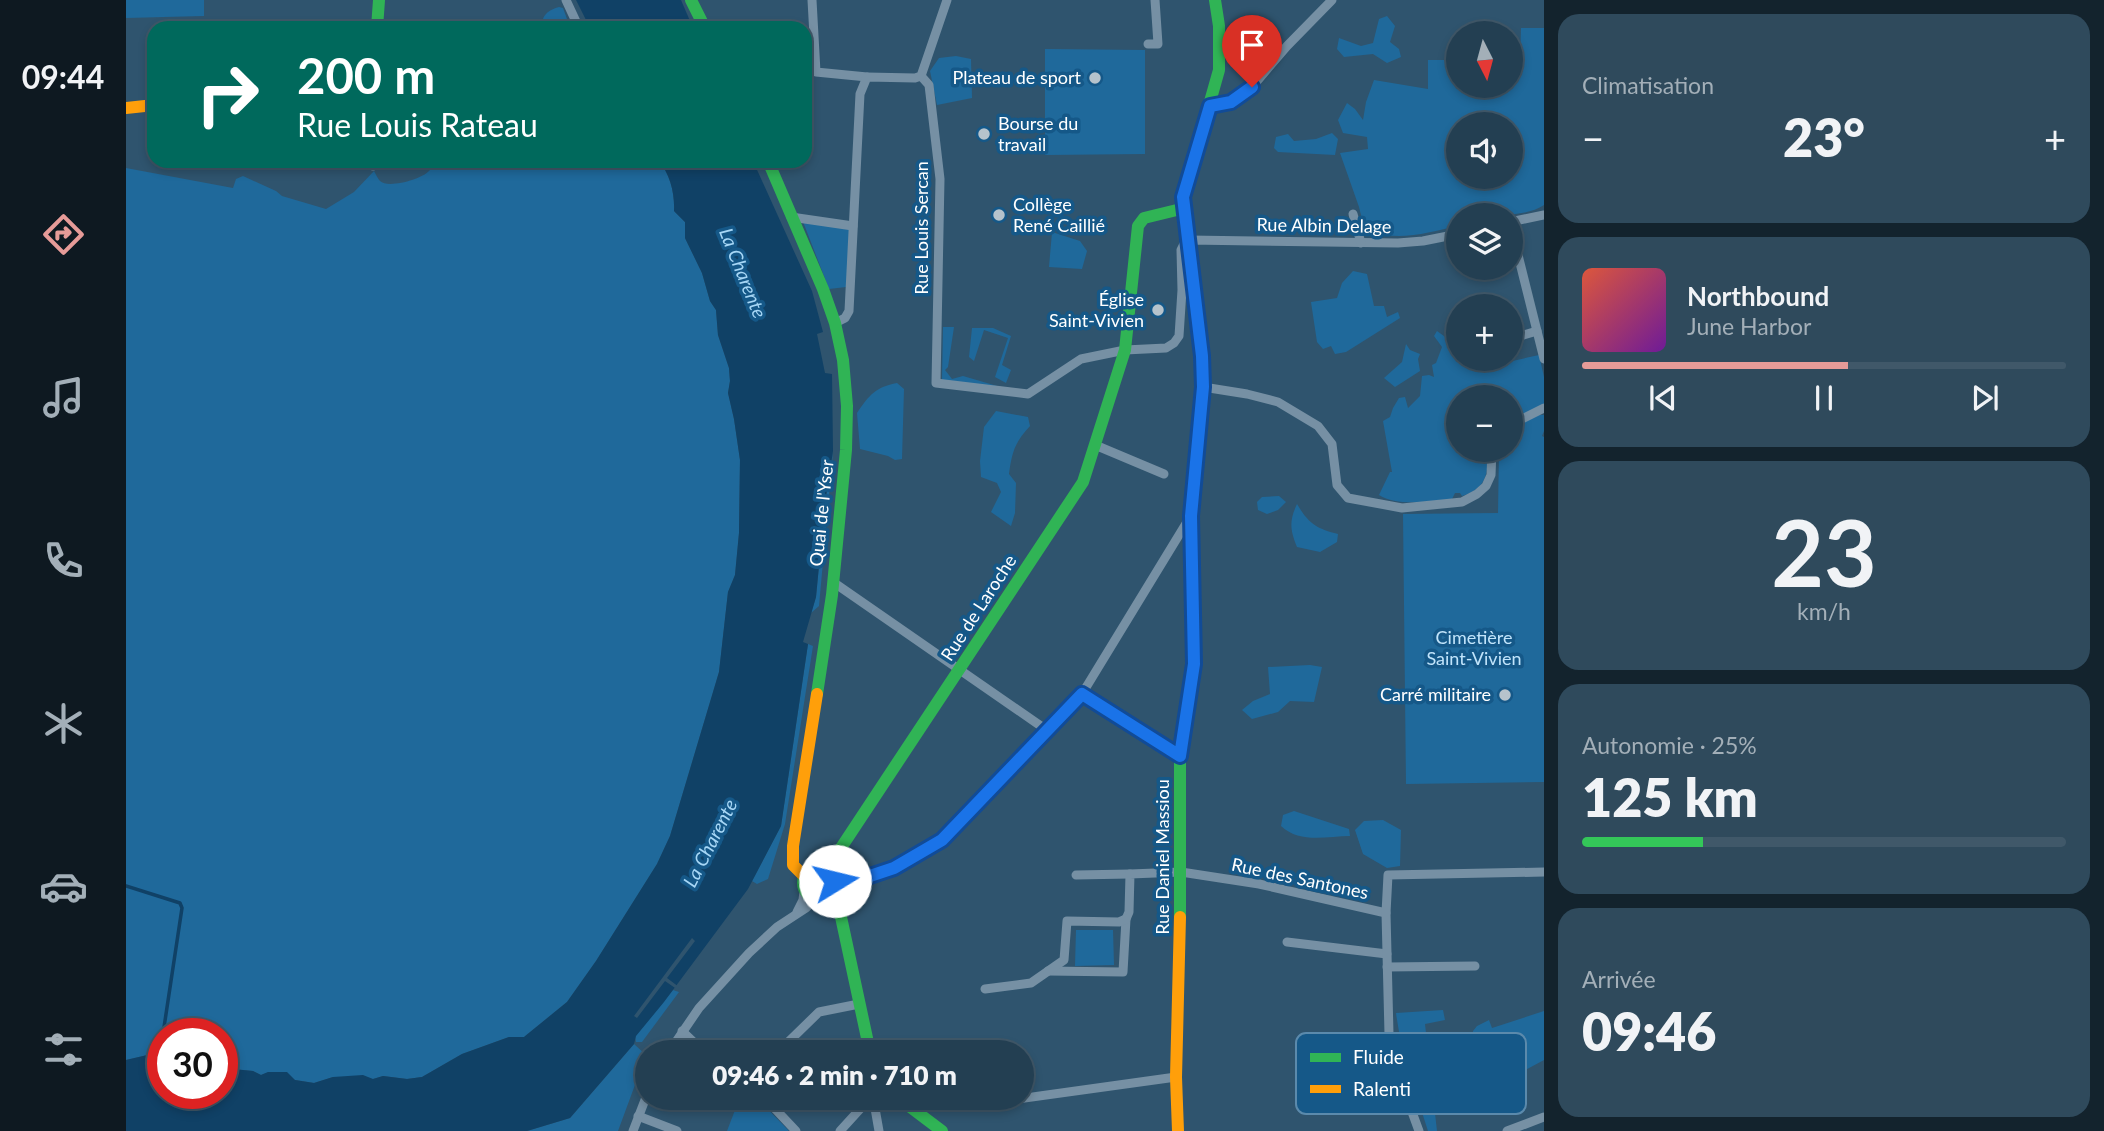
<!DOCTYPE html>
<html lang="fr">
<head>
<meta charset="utf-8">
<style>
  body { margin:0; font-family:Lato,sans-serif; background:#2f4a5c; color:#f1f3f6; height:100vh; display:flex; flex-direction:column; font-size:26px; white-space:nowrap }
  * { box-sizing:border-box; margin:0 }
  p { font-size:23px; color:#a3afb8 }
  .icon { flex:none; width:38px; height:38px; fill:none; stroke:currentColor; stroke-width:2; stroke-linecap:round; stroke-linejoin:round }
  .map { position:relative; flex:1; overflow:hidden }
  .details { display:flex; flex-direction:column; gap:14px; padding:14px; background:#13232d; width:560px }
  .details>* { flex:none }
  .banner { position:absolute; left:21px; top:21px; width:665px; height:147px; border-radius:21px; box-shadow:0 4px 10px #0003,0 0 0 2px #405869; background:#00695c; color:#fff; overflow:hidden }
  .needle { width:46px; rotate:174deg }
  .fabs { position:absolute; left:1320px; top:21px; display:grid; gap:14px }
  .fabs a { display:grid; place-items:center; width:77px; height:77px; border-radius:50%; background:#233f52; box-shadow:0 4px 10px #0003,0 0 0 2px #405869; font-size:35px }
  .speed { position:absolute; left:21px; top:1018px; display:flex; gap:14px; font-size:35px; font-weight:700; text-align:center }
  .speed>* { display:grid; place-content:center; width:91px; height:91px; border-radius:50%; background:#233f52; box-shadow:0 4px 10px #0003,0 0 0 2px #405869; line-height:1 }
  .speed .limit { border:10px solid #d22; background:#fff; color:#111 }
  .pin { position:absolute; display:grid; place-items:center; width:60px; height:60px; color:#fff; margin:-72px -30px; border-radius:50% 50% 50% 0; rotate:-45deg; box-shadow:0 0 7px #0007 }
  .pin .icon { rotate:45deg }
  .me { position:absolute; width:77px; margin:-38px; rotate:81deg; stroke-linejoin:round; filter:drop-shadow(0 0 5px #0008) }
  .turn { display:flex; align-items:center; gap:24px; height:147px; padding:0 35px; font-size:32px }
  .turn .icon { width:91px; height:91px; stroke-width:2.5 }
  .turn b { display:block; font-size:49px; line-height:60px }
  .big { font-size:52px; font-weight:800; line-height:1.1 }
  .details .widget { flex:1; display:flex; flex-direction:column; justify-content:center; gap:10px; min-width:0; padding:0 24px; border-radius:21px; background:#2f4a5c }
  .details .dial { align-items:center; gap:0 }
  .dial b { font-size:91px; line-height:1 }
  .song { display:flex; align-items:center; gap:21px }
  .cover { width:84px; height:84px; border-radius:10px; background:linear-gradient(135deg,hsl(10 70% 55%),hsl(280 70% 35%)) }
  .played { height:7px; border-radius:4px; background:linear-gradient(90deg,#e69b98 55%,#405869 55%) }
  .keys { display:flex; justify-content:space-around; direction:ltr }
  .heat { display:flex; justify-content:space-between; align-items:center; font-size:38px; direction:ltr }
  .charge { height:10px; border-radius:5px; background:linear-gradient(90deg,#34c759 25%,#405869 0) }
  .trip { position:absolute; left:509px; top:1040px; width:399px; height:70px; border-radius:35px; background:#233f52; box-shadow:0 4px 10px #0003,0 0 0 2px #405869; font-weight:800; line-height:70px; text-align:center }
  main { display:flex; flex:1; min-height:0 }
  .tabs { display:flex; flex-direction:column; width:126px; justify-content:space-around; align-items:center; background:#0e1921; color:#a3afb8 }
  .tabs .icon { width:49px; height:49px }
  .tabs .active { color:#e69b98 }
  .tabs b { font-size:32px; color:#f1f3f6 }
  .map>svg:first-child { display:block }
  .green { fill:#1f699b; fill-rule:evenodd }
  .water { fill:#104166 }
  .pier { fill:#2f546e }
  .lines { fill:none; stroke-linecap:round; stroke-linejoin:round }
  .stream { stroke:#104166; stroke-width:3.5 }
  .street { stroke:#7690a4; stroke-width:9 }
  .fast { stroke:#30b455; stroke-width:12 }
  .slow { stroke:#ff9f0a; stroke-width:12 }
  .route-casing { stroke:#114b97; stroke-width:18 }
  .route { stroke:#1a73e8; stroke-width:12 }
  .poi-dot { fill:#b6c3cc; stroke:#155888; stroke-width:2.5 }
  .labels { text-anchor:middle; stroke-width:7; stroke-linejoin:round; paint-order:stroke }
  .poi-label { font-size:18px; fill:#fff; stroke:#155888; text-anchor:end }
  .street-label { font-size:18px; fill:#fff; stroke:#155888 }
  .park-label { font-size:18px; fill:#c1e4fb; stroke:#155888 }
  .water-label { font-size:19px; font-style:italic; fill:#a7d7f6; stroke:#155888 }
  .key { fill:#155888; stroke:#5b8aac; stroke-width:2 }
  .key-label { font-size:19px; fill:#fff }
</style>
</head>
<body>
<main>
<nav class="tabs">
<b>09:44</b>
<svg class="icon active" aria-label="directions" viewBox="0 0 24 24"><path d="M12 3l9 9-9 9-9-9zM9 14v-3h6M13 9l2 2-2 2"/></svg>
<svg class="icon" aria-label="music" viewBox="0 0 24 24"><path d="M9 18V5l10-2v13"/><circle cx="6" cy="18" r="3"/><circle cx="16" cy="16" r="3"/></svg>
<svg class="icon" aria-label="phone" viewBox="0 0 24 24"><path d="M5 4h4l2 5-3 2q2 4 5 5l2-3 5 2v4C11 20 4 13 5 4z"/></svg>
<svg class="icon" aria-label="climate" viewBox="0 0 24 24"><path d="M12 3v18M4 7l16 10M4 17L20 7"/></svg>
<svg class="icon" aria-label="car" viewBox="0 0 24 24"><path d="M5 17H2v-5l4-1 3-4h7l3 4 3 1v5h-3M9 17h6M6 11h13"/><circle cx="7" cy="17" r="2"/><circle cx="17" cy="17" r="2"/></svg>
<svg class="icon" aria-label="filters" viewBox="0 0 24 24"><path d="M4 7h16M4 17h16"/><circle cx="9" cy="7" r="2"/><circle cx="15" cy="17" r="2"/></svg>
</nav>
<div class="map">
<svg width="1418" height="1131" viewBox="0 0 1418 1131">
  <rect width="100%" height="100%" fill="#2f546e"/>
  <!-- green -->
  <g class="green">
    <polygon points="0,0 78,0 78,16 0,18"/>
    <path d="M 433,7 L 437,8 L 441,19 L 434,28 L 421,28 L 417,26 C 414,16 424,9 433,7 Z"/>
    <polygon points="1261,16 1269,26 1264,42 1273,49 1275,57 1261,63 1247,54 1218,57 1211,49 1213,38 1235,46 1247,43 1253,19"/>
    <path d="M 1395,28 L 1418,28 L 1418,205 C 1397,219 1356,215 1332,215 L 1332,226 C 1308,231 1283,239 1259,235 C 1251,234 1246,227 1238,227 L 1233,207 L 1214,153 L 1242,149 L 1241,137 L 1217,133 L 1212,120 L 1221,103 L 1229,109 L 1237,120 L 1240,102 L 1248,80 L 1302,89 L 1302,60 L 1332,60 L 1332,86 L 1384,86 L 1384,61 L 1394,61 ZM 1332,124 L 1384,124 L 1384,177 L 1332,177 Z"/>
    <polygon points="919,49 1019,50 1019,154 919,155"/>
    <polygon points="830,56 845,59 846,98 811,105 804,71 813,58"/>
    <polygon points="1206,133 1212,139 1209,155 1152,152 1148,148 1150,137 1162,134 1168,141 1190,139"/>
    <path d="M 309,161 L 533,161 C 544,174 549,194 548,211 L 559,222 L 559,238 L 576,273 L 584,301 L 590,310 L 592,335 L 603,368 L 604,381 L 602,393 L 608,419 L 614,460 L 613,533 L 609,575 L 602,592 L 593,672 L 544,836 L 531,864 L 470,961 L 441,1002 L 398,1037 L 383,1037 L 336,1054 L 296,1077 L 281,1079 L 257,1076 L 247,1079 L 207,1077 L 188,1083 L 169,1080 L 143,1072 L 135,1075 L 127,1071 L 96,1068 L 96,1034 L 37,1034 L 37,1054 L 30,1053 L 0,1060 L 0,168 L 107,188 L 110,179 L 117,176 L 150,191 L 156,196 L 200,209 L 228,192 L 248,171 C 250,174 251,178 254,181 C 262,189 296,179 303,171 C 307,168 307,165 309,161 Z"/>
    <polygon points="676,219 727,226 720,287 703,289"/>
    <polygon points="926,232 954,241 961,251 956,269 923,267"/>
    <polygon points="1227,271 1241,274 1248,306 1258,306 1261,317 1272,312 1274,318 1220,352 1209,354 1205,346 1197,349 1191,342 1185,302 1211,298 1216,283"/>
    <polygon points="817,327 828,327 822,367 819,370 826,379 837,376 878,388 816,380"/>
    <path d="M 1332,327 L 1332,359 L 1365,359 L 1364,366 L 1413,355 L 1418,377 L 1418,406 L 1384,423 L 1384,397 L 1332,397 L 1332,450 L 1363,450 C 1361,473 1362,488 1336,496 L 1334,493 L 1329,493 L 1326,499 C 1304,501 1272,507 1253,495 L 1264,472 L 1266,472 L 1257,421 L 1264,417 L 1267,408 L 1273,398 L 1279,397 L 1282,408 L 1294,396 L 1296,376 L 1303,375 L 1308,377 L 1306,365 L 1310,363 L 1316,347 L 1308,336 L 1311,331 L 1322,339 L 1330,333 Z"/>
    <polygon points="846,328 867,328 885,336 876,365 885,370 880,383 869,377 882,338 858,330 848,361 843,357"/>
    <polygon points="1280,344 1284,350 1294,354 1292,359 1294,371 1269,387 1258,378 1276,362"/>
    <path d="M 771,383 L 778,389 L 776,459 L 769,460 L 762,456 L 734,449 L 731,413 C 743,395 750,387 771,383 Z"/>
    <path d="M 870,411 L 902,417 L 904,426 C 889,442 886,452 883,474 L 890,483 L 889,513 L 885,526 L 865,512 L 875,492 L 871,483 L 855,477 L 854,461 L 858,427 Z"/>
    <polygon points="1411,415 1418,415 1418,431 1416,436 1418,437 1418,782 1280,784 1277,514 1372,513 1373,450 1384,450 1384,430"/>
    <polygon points="707,451 693,606 685,613 690,597 699,503"/>
    <polygon points="1153,496 1160,502 1152,510 1141,514 1132,510 1131,502 1136,497"/>
    <path d="M 1171,504 C 1182,523 1191,529 1212,534 L 1211,542 L 1194,552 L 1171,547 C 1164,530 1163,521 1171,504 Z"/>
    <polygon points="682,644 687,646 659,824 642,879 631,884 626,881 655,826"/>
    <polygon points="1184,665 1196,667 1188,702 1164,701 1152,712 1126,719 1116,710 1127,701 1144,694 1142,667"/>
    <path d="M 1168,811 L 1223,829 L 1224,836 C 1201,836 1174,844 1155,826 L 1157,815 Z"/>
    <polygon points="1257,820 1275,830 1274,866 1261,868 1237,854 1229,830 1238,821"/>
    <polygon points="950,930 987,930 988,965 949,966"/>
    <polygon points="547,990 553,992 516,1042 510,1042 509,1036"/>
    <path d="M 1317,1010 L 1319,1020 L 1299,1024 L 1311,1131 L 1302,1131 C 1290,1092 1275,1053 1270,1013 Z"/>
    <polygon points="1418,1011 1418,1060 1358,1092 1357,1084 1365,1082 1357,1037 1347,1038 1347,1031 1351,1026 1363,1020 1366,1028"/>
    <polygon points="508,1044 520,1055 492,1131 401,1131 444,1118"/>
    <polygon points="614,1097 631,1098 663,1131 601,1131"/>
  </g>
  <!-- water -->
  <g class="water">
    <polygon points="450,0 555,0 567,28 464,28"/>
    <path d="M 533,161 L 627,161 L 686,291 L 697,332 L 691,334 L 699,373 L 706,374 L 707,451 L 699,503 L 690,597 L 677,642 L 682,644 L 655,826 L 622,889 L 538,1002 L 510,1036 L 508,1044 L 444,1118 L 401,1131 L 0,1131 L 0,1060 L 30,1053 L 37,1054 L 37,1094 L 96,1094 L 96,1068 L 127,1071 L 135,1075 L 142,1072 L 161,1072 L 169,1080 L 188,1083 L 207,1077 L 237,1075 L 247,1079 L 257,1076 L 281,1079 L 296,1077 L 336,1054 L 383,1037 L 398,1037 L 441,1002 L 470,961 L 531,864 L 544,836 L 593,672 L 602,592 L 609,575 L 613,533 L 614,460 L 608,419 L 602,393 L 604,381 L 603,368 L 592,335 L 590,310 L 584,301 L 576,273 L 559,238 L 559,222 L 548,211 C 549,194 544,174 533,161 Z"/>
  </g>
  <!-- pier -->
  <polygon class="pier" points="566,938 569,941 541,978 553,987 552,990 539,981 511,1018 508,1016"/>
  <g class="lines">
    <!-- stream -->
    <g class="stream">
      <polyline points="0,886 54,903 56,908 37,1034"/>
      <polyline points="36,1043 37,1036"/>
    </g>
    <!-- street -->
    <g class="street">
      <polyline points="440,0 453,28"/>
      <polyline points="686,0 690,72 741,77"/>
      <polyline points="1022,44 1032,44 1029,0"/>
      <polyline points="795,76 803,85 814,179 810,383 902,394 955,359 999,350 1040,348 1048,343 1053,336 1056,290 1055,250 1058,244 1063,240 1272,243 1297,241 1332,234"/>
      <polyline points="1084,106 1105,102 1126,87 1161,46 1206,0"/>
      <polyline points="247,166 247,161"/>
      <polyline points="1227,214 1235,243"/>
      <polyline points="665,217 727,226"/>
      <polyline points="1384,222 1418,215"/>
      <polyline points="1384,223 1418,359"/>
      <polyline points="709,323 719,318 723,311 734,94 741,77 789,78 795,76 821,0"/>
      <polyline points="1384,339 1411,331"/>
      <polyline points="1362,362 1362,359"/>
      <polyline points="1077,387 1121,394 1152,402 1192,426 1206,444 1211,485 1222,498 1276,508 1336,502 1351,494 1360,486 1365,475 1366,450"/>
      <polyline points="1384,425 1418,408"/>
      <polyline points="969,445 1038,474"/>
      <polyline points="707,582 922,731"/>
      <polyline points="956,694 1054,756"/>
      <polyline points="950,875 1004,874"/>
      <polyline points="709,881 726,882 768,868 816,840 956,694 1064,517"/>
      <polyline points="671,912 677,900 678,891"/>
      <polyline points="1161,942 1261,954"/>
      <polyline points="1261,967 1349,966"/>
      <polyline points="922,971 997,972 1000,919 1003,912 1004,874 1055,872 1133,884 1260,913"/>
      <polyline points="859,989 905,983 938,960 941,921 993,922 1000,919"/>
      <polyline points="556,1031 578,1052"/>
      <polyline points="543,1052 573,1008 623,953 651,927 680,908 689,899"/>
      <polyline points="652,1052 693,1012 733,1004"/>
      <polyline points="638,1097 670,1131"/>
      <polyline points="747,1097 753,1131"/>
      <polyline points="885,1100 1050,1077"/>
      <polyline points="512,1116 551,1131"/>
      <polyline points="507,1131 522,1092"/>
      <polyline points="714,1131 745,1097"/>
      <polyline points="1293,1131 1282,1101 1263,1034 1260,913 1262,875 1418,872"/>
      <polyline points="1381,1131 1418,1117"/>
    </g>
    <!-- fast -->
    <g class="fast">
      <polyline points="565,0 579,28"/>
      <polyline points="251,28 253,0"/>
      <polyline points="642,161 697,289 709,323 717,360 721,406 720,450 706,595 691,694"/>
      <polyline points="1060,225 1057,197 1093,70 1093,26 1089,0"/>
      <circle cx="693" cy="883" r="16"/>
      <polyline points="701,869 957,482 999,350 1012,226 1018,218 1059,208"/>
      <polyline points="705,894 712,903 744,1052"/>
      <polyline points="1054,917 1054,756 1068,664 1065,516 1069,470"/>
      <polyline points="771,1097 816,1131"/>
    </g>
    <!-- slow -->
    <g class="slow">
      <polyline points="0,108 28,105"/>
      <polyline points="1060,225 1076,356 1077,387 1069,470"/>
      <polyline points="678,876 667,865 667,846 691,694"/>
      <polyline points="1052,1131 1050,1077 1054,917"/>
    </g>
  </g>
  <g class="lines">
    <defs>
      <polyline id="route" points="709,881 726,882 768,868 816,840 956,694 1054,756 1068,664 1065,516 1077,387 1076,356 1057,197 1084,106 1105,102 1126,87"/>
    </defs>
    <!-- route casing -->
    <use href="#route" class="route-casing"/>
    <!-- route -->
    <use href="#route" class="route"/>
  </g>
  <!-- markers -->
  <g class="poi-dot">
    <circle cx="969" cy="78" r="7"/>
    <circle cx="858" cy="134" r="7"/>
    <circle cx="873" cy="215" r="7"/>
    <circle cx="1032" cy="310" r="7"/>
    <circle cx="1379" cy="695" r="7"/>
  </g>
  <g class="labels">
    <!-- poi labels -->
    <g class="poi-label">
      <text x="955" y="84">Plateau de sport</text>
      <text x="872" y="130" text-anchor="start">Bourse du<tspan x="872" dy="21">travail</tspan></text>
      <text x="887" y="211" text-anchor="start">Collège<tspan x="887" dy="21">René Caillié</tspan></text>
      <text x="1018" y="306">Église<tspan x="1018" dy="21">Saint-Vivien</tspan></text>
      <text x="1365" y="701">Carré militaire</text>
    </g>
    <!-- street labels -->
    <g class="street-label">
      <text transform="translate(1198 226) rotate(1)" y="6">Rue Albin Delage</text>
      <text transform="translate(796 228) rotate(-90)" y="6">Rue Louis Sercan</text>
      <text transform="translate(696 513) rotate(-84)" y="6">Quai de l'Yser</text>
      <text transform="translate(853 608) rotate(-57)" y="6">Rue de Laroche</text>
      <text transform="translate(1037 857) rotate(-90)" y="6">Rue Daniel Massiou</text>
      <text transform="translate(1174 879) rotate(12)" y="6">Rue des Santones</text>
    </g>
    <!-- park labels -->
    <g class="park-label">
      <text x="1348" y="644">Cimetière<tspan x="1348" dy="21">Saint-Vivien</tspan></text>
    </g>
    <!-- water labels -->
    <g class="water-label">
      <text transform="translate(617 273) rotate(68)" y="7">La Charente</text>
      <text transform="translate(584 843) rotate(-63)" y="7">La Charente</text>
    </g>
  </g>
  <!-- legend -->
  <rect x="1170" y="1033" width="230" height="81" rx="10" class="key"/>
  <rect x="1184" y="1053" width="31" height="9" fill="#30b455"/>
  <rect x="1184" y="1085" width="31" height="8" fill="#ff9f0a"/>
  <g class="key-label">
    <text x="1227" y="1064">Fluide</text>
    <text x="1227" y="1096">Ralenti</text>
  </g>
</svg>
<div class="fabs">
<a><svg class="needle" viewBox="-14 -14 28 28"><path d="M0-13l5 13h-10z" fill="#e53935"/><path d="M0 13l5-13h-10z" fill="#a3afb8"/></svg></a>
<a><svg class="icon" aria-label="sound" viewBox="0 0 24 24"><path d="M4 9h4l5-4v14l-5-4H4zM17 9q2 3 0 6"/></svg></a>
<a><svg class="icon" aria-label="layers" viewBox="0 0 24 24"><path d="M12 4l9 5-9 5-9-5zM3 14l9 5 9-5"/></svg></a>
<a>+</a>
<a>−</a>
</div>
<div class="speed"><div class="limit">30</div></div>
<div class="pin" style="left:1126px;top:87px;background:#d93025"><svg class="icon" aria-label="arrive" viewBox="0 0 24 24"><path d="M6 21V4h12l-3 4 3 4H6"/></svg></div>
<svg class="me" style="left:709px;top:881px" viewBox="-20 -20 40 40"><circle r="19" fill="#fff"/><path d="M0-13L10 11 0 6-10 11z" fill="#1a73e8"/></svg>
<div class="trip">09:46 · 2 min · 710 m</div>
<div class="banner">
<div class="turn"><svg class="icon" aria-label="right" viewBox="0 0 24 24"><path d="M7 20v-9h11M14 6l5 5-5 5"/></svg><div><b>200 m</b>Rue Louis Rateau</div></div>
</div>
</div>
<section class="details">
<div class="widget"><p>Climatisation</p>
<div class="heat"><a>−</a><b class="big">23°</b><a>+</a></div>
</div>
<div class="widget">
<div class="song"><i class="cover"></i><div><b>Northbound</b><p>June Harbor</p></div></div>
<div class="played"></div>
<div class="keys"><svg class="icon" aria-label="previous" viewBox="0 0 24 24"><path d="M18 5L8 12l10 7zM5 5v14"/></svg><svg class="icon" aria-label="pause" viewBox="0 0 24 24"><path d="M8 5v14M16 5v14"/></svg><svg class="icon" aria-label="next" viewBox="0 0 24 24"><path d="M6 5l10 7-10 7zM19 5v14"/></svg></div>
</div>
<div class="widget dial"><b>23</b><p>km/h</p></div>
<div class="widget"><p>Autonomie · 25%</p><b class="big">125 km</b><div class="charge"></div></div>
<div class="widget"><p>Arrivée</p><b class="big">09:46</b></div>
</section>
</main>
</body>
</html>
